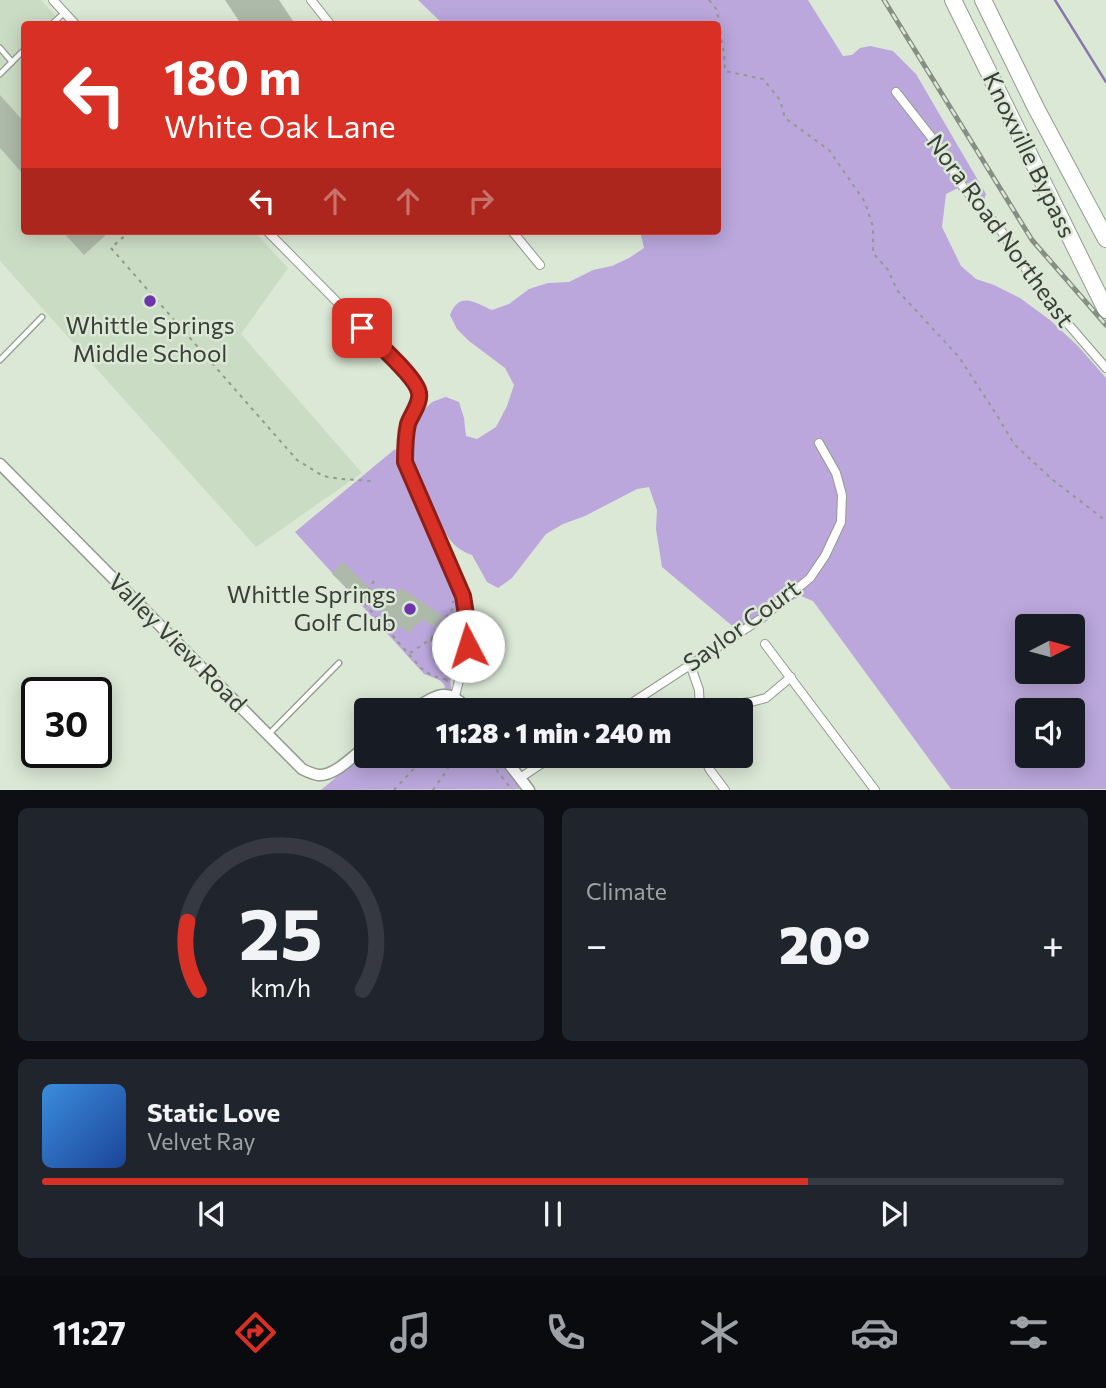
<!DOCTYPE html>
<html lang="en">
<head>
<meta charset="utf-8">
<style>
  body { margin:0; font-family:Commissioner,sans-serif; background:#20242c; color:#f1f3f6; height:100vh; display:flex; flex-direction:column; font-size:26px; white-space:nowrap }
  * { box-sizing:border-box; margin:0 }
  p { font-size:23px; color:#9ea1a6 }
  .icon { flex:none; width:38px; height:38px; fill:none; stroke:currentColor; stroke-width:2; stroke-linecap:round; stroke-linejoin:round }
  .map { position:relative; height:790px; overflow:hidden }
  .details { display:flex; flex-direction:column; gap:18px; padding:18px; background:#0d0f14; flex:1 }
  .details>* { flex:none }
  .hud { position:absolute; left:21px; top:21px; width:700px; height:214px; border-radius:7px; box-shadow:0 4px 18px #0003; background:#d93025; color:#fff; overflow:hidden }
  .needle { width:46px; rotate:84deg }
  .controls { position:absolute; left:1015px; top:614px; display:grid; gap:14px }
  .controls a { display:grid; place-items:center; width:70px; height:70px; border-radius:7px; background:#171b24; box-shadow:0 4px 18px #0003; font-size:35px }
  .speed { position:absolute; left:21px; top:677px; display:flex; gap:14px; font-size:35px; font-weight:700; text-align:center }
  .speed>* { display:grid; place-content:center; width:91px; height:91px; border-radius:50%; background:#171b24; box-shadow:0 4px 18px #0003; line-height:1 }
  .speed .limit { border:4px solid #111; border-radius:10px; background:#fff; color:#111 }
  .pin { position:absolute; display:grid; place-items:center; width:60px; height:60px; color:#fff; margin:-30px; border-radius:14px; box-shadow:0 4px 10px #0006 }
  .me { position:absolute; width:77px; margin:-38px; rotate:355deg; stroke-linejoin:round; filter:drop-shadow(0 0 5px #0008) }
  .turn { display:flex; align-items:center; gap:24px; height:147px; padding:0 28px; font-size:32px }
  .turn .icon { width:91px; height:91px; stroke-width:2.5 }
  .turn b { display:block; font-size:49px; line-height:60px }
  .lanes { display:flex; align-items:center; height:66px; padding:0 28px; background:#0003; justify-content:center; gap:35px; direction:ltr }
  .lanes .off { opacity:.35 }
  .big { font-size:52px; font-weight:800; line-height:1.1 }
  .details .tile { flex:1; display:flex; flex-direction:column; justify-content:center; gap:10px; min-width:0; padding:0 24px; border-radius:10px; background:#20242c }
  .details .dial { align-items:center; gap:0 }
  .dial svg { height:182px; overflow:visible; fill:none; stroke:#363941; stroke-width:7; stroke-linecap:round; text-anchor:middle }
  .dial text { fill:#f1f3f6; stroke:none }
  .song { display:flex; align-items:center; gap:21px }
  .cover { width:84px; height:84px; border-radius:10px; background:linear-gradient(135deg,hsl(210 70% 55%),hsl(220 70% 35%)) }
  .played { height:7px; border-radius:4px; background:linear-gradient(90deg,#d93025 75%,#363941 75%) }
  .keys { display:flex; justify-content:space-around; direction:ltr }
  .heat { display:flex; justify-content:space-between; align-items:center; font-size:38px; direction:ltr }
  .details .tiles { flex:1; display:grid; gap:18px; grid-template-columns:1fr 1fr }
  .tile:last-child { grid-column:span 2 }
  .trip { position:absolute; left:354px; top:698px; width:399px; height:70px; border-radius:7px; background:#171b24; box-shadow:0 4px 18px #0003; font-weight:800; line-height:70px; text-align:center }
  .tabs { display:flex; height:112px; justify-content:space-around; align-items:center; background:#090b0e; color:#9ea1a6 }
  .tabs .icon { width:49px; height:49px }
  .tabs .selected { color:#d93025 }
  .tabs b { font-size:32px; color:#f1f3f6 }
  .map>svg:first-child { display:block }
  .built { fill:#cbdcc5 }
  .green { fill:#bba7dc; fill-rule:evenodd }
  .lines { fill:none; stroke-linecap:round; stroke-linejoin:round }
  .stream { stroke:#8977a8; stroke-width:2.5 }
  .building { fill:#adbaa9 }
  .service-casing { stroke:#909c8c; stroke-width:7 }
  .minor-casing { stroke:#909c8c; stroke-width:10 }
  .tertiary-casing { stroke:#909c8c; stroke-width:13 }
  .motorway-casing { stroke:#909c8c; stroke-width:18 }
  .path { stroke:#919a8d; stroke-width:2; stroke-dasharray:3.5 5; stroke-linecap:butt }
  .service { stroke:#fff; stroke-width:4.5 }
  .minor { stroke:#fff; stroke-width:8 }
  .tertiary { stroke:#fff; stroke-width:10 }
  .motorway { stroke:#fff; stroke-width:16 }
  .rail-casing { stroke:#868f83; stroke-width:5 }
  .rail { stroke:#dbe8d6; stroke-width:2.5; stroke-dasharray:8; stroke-linecap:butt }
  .route-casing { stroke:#8d1f18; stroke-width:18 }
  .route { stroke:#d93025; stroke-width:12 }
  .poi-dot { fill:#6d34ab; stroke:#dbe8d6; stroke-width:2.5 }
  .labels { text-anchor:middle; stroke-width:5; stroke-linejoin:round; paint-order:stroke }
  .street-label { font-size:24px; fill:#393e37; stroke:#dbe8d6 }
  .poi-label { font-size:24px; fill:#393e37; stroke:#dbe8d6 }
</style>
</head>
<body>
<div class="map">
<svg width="1106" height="790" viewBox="0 0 1106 790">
  <rect width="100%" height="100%" fill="#dbe8d6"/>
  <!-- built -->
  <polygon class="built" points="0,0 41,0 63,24 24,24 24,231 254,231 288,268 241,334 362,473 256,547 0,261"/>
  <!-- green -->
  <g class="green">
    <path d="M 418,0 L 808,0 L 843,56 L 852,55 L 860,48 L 870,46 L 893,51 L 916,74 L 986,194 L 984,200 L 977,194 L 968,183 L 946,194 L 942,227 L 961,266 L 976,279 L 994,285 L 1020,298 L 1050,320 L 1078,346 L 1106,378 L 1106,789 L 951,789 L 813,601 L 801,596 L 784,604 L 742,634 L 662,567 L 656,529 L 657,510 L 649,487 L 637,489 L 585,516 L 563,524 L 546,534 L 512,578 L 498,588 L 487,582 L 472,555 C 448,547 443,528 433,507 C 427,494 418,481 413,468 C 407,447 414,417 431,403 C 435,400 441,399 446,397 L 459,402 L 464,418 L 466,436 L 477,439 L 496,427 L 507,406 L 514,385 L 505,368 L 469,341 L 457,329 L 450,315 C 459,291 475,302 492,310 L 509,304 L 529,289 L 548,283 L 569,282 L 593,270 L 612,266 L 629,258 L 644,248 L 640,231 L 718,231 L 718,24 L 443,24 ZM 1027,626 L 1073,626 L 1073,672 L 1027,672 ZM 1027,710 L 1073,710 L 1073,756 L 1027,756 Z"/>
    <path d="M 395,449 L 447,566 L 461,622 L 461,650 L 458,665 L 450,681 L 455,710 L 424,710 L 437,706 L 446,706 C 445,681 448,683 424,674 L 295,532 Z"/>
    <polygon points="366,752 366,756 496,756 520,789 321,790"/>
  </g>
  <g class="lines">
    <!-- stream -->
    <polyline class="stream" points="1055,0 1106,82"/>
  </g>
  <!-- building -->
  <g class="building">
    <polygon points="225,0 279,0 295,24 241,24"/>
    <polygon points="0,95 24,122 24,175 0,148"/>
    <polygon points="62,231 110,231 84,255"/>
    <polygon points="343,562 373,591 376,587 393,600 401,588 443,616 435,627 422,619 418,625 416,624 410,633 397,625 399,622 360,595 357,597 332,574"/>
  </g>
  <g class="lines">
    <defs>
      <g id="service">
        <polyline points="52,24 64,13"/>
        <polyline points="0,48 12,62"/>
        <polyline points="0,74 24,50"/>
        <polyline points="0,360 42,317"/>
        <polyline points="268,735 339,663"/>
      </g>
      <g id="minor">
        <polyline points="53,0 75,24"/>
        <polyline points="311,0 330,24"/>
        <polyline points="896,92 939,147 963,187 1000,229 1043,295 1106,368"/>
        <polyline points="267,231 413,379 419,394 417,405 409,422 404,441 405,462 463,596 467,621 468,646 455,696"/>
        <polyline points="512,231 540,265"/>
        <polyline points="765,644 875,790"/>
        <polyline points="690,664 699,690 700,710"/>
        <polyline points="700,708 751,702 766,698 791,677"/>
        <polyline points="621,710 762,618 810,578 825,556 841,522 842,495 836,473 819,443"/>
        <polyline points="703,756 710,770 725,790"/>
        <polyline points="520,778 553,756"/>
      </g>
      <g id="tertiary">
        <path d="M 0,464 L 302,769 C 308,772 313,774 318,775 C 335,776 353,756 366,746"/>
        <path d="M 412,710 C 436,696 447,685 468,710"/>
        <polyline points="503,756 529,790"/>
      </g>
      <g id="motorway">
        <polyline points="953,0 1106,310"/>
        <polyline points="983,0 1036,108 1106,239"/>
      </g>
    </defs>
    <!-- service casing -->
    <use href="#service" class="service-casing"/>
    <!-- minor casing -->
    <use href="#minor" class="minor-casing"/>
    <!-- tertiary casing -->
    <use href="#tertiary" class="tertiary-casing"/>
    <!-- motorway casing -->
    <use href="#motorway" class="motorway-casing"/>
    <!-- path -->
    <g class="path">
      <polyline points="709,0 717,10 724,54 725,71 763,79 780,100 785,118 829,150 865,202 873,227 873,253 888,270 897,290 959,357 998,417 1014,444 1053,480 1106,521"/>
      <polyline points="130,231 111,248 297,460 323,476 341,479 372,481"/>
      <polyline points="374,581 364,597 364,603 421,668 431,675 447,680"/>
      <polyline points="431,639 445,670 447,683"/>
      <polyline points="410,653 431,639 453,608 453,601"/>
      <polyline points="486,756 512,790"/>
      <polyline points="394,790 426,756"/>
      <polyline points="433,790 447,770 453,756"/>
    </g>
    <!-- service -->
    <use href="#service" class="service"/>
    <!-- minor -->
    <use href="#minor" class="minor"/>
    <!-- tertiary -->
    <use href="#tertiary" class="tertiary"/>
    <!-- motorway -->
    <use href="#motorway" class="motorway"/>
    <defs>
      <polyline id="rail" points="884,0 1032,240 1106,325"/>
    </defs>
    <!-- rail casing -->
    <use href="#rail" class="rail-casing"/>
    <!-- rail -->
    <use href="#rail" class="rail"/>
  </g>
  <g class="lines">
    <defs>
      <path id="route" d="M 362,328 C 374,341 417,377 419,393 C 421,403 411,415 408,424 C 405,437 405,449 405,462 L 463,596 L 467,621 L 468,646"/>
    </defs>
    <!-- route casing -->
    <use href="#route" class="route-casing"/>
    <!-- route -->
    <use href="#route" class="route"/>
  </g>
  <!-- markers -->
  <g class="poi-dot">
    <circle cx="150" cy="301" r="7"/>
    <circle cx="410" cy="609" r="7"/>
  </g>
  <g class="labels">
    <!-- street labels -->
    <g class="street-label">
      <text transform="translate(1029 155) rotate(64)" y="8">Knoxville Bypass</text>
      <text transform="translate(1000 231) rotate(54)" y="8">Nora Road Northeast</text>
      <text transform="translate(742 626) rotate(-36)" y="8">Saylor Court</text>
      <text transform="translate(177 643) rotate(45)" y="8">Valley View Road</text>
    </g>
    <!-- poi labels -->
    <g class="poi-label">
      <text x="150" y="334">Whittle Springs<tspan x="150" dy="28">Middle School</tspan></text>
      <text x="396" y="603" text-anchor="end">Whittle Springs<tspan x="396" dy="28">Golf Club</tspan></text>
    </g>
  </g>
</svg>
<div class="controls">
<a><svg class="needle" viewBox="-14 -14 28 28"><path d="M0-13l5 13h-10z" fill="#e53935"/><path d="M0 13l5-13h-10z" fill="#9ea1a6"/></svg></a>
<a><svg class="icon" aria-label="sound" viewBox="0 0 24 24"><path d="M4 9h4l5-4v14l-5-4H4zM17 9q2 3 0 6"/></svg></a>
</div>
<div class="speed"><div class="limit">30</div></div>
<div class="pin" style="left:362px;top:328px;background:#d93025"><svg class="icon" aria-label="arrive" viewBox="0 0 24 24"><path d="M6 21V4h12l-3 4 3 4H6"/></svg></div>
<svg class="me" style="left:468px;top:646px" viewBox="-20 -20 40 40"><circle r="19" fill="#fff"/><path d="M0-13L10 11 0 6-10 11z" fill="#d93025"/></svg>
<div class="trip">11:28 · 1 min · 240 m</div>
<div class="hud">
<div class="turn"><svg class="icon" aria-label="left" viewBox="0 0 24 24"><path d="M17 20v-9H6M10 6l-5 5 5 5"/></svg><div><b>180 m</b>White Oak Lane</div></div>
<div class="lanes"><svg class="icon" aria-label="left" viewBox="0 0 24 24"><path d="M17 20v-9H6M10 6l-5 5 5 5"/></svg><svg class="icon off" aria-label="ahead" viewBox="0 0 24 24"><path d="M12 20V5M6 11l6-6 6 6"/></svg><svg class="icon off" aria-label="ahead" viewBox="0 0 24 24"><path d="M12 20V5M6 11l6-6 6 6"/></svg><svg class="icon off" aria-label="right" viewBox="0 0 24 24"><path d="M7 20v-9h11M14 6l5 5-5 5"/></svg></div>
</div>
</div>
<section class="details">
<div class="tiles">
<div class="tile dial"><svg viewBox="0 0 100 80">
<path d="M14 69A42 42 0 1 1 86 69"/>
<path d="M14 69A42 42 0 0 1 9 39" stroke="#d93025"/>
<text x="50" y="56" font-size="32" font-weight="700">25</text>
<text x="50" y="72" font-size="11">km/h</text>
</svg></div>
<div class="tile"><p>Climate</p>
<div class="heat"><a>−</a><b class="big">20°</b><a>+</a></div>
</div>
<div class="tile">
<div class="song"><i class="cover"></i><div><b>Static Love</b><p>Velvet Ray</p></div></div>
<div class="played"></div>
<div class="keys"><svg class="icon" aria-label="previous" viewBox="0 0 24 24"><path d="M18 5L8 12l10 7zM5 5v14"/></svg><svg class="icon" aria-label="pause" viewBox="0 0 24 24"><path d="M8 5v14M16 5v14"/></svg><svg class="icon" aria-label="next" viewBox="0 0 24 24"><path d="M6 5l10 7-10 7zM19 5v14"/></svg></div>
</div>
</div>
</section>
<nav class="tabs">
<b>11:27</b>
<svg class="icon selected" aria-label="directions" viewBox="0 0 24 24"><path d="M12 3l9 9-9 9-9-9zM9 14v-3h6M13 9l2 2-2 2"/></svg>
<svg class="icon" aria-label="music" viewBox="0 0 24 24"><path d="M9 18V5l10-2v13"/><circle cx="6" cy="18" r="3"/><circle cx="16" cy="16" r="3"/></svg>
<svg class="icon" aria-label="phone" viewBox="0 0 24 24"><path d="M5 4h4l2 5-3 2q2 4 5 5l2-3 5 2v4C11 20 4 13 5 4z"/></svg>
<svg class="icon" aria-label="climate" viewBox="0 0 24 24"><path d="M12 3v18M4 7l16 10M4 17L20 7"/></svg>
<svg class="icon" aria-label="car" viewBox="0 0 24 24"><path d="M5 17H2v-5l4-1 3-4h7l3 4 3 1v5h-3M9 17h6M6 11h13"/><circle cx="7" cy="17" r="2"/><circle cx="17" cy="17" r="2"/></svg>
<svg class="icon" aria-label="filters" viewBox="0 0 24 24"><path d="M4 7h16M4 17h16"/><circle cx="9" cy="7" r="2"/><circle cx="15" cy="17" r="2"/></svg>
</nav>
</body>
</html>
